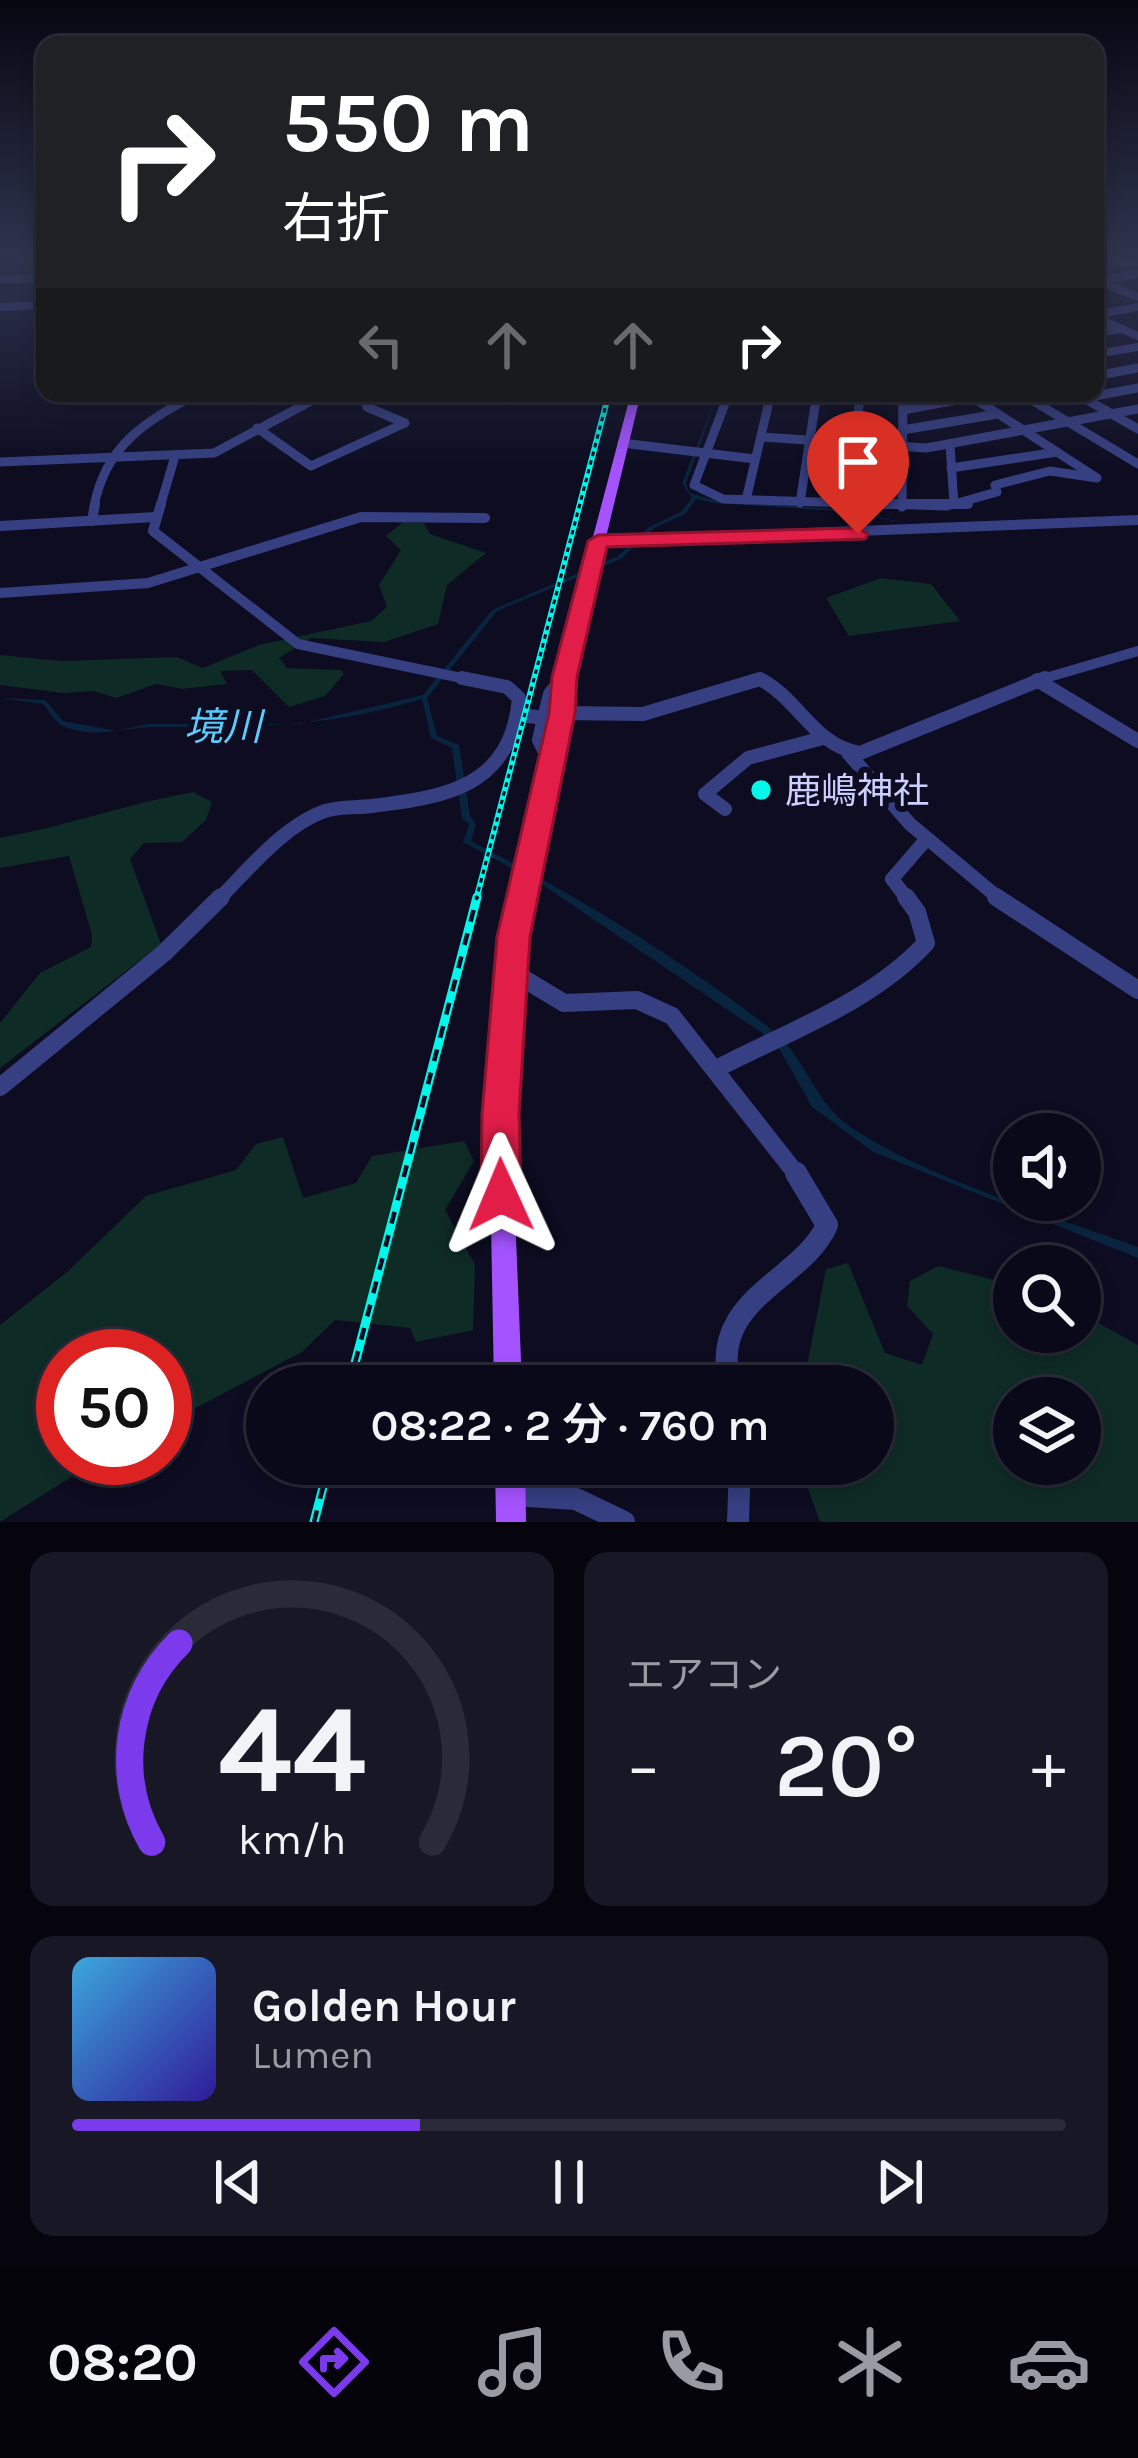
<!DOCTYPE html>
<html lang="ja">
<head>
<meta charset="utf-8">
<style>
  body { margin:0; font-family:Karla,"Noto Sans JP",sans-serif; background:#181726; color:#f1f3f6; height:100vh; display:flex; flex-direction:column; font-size:45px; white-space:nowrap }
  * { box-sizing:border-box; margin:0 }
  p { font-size:39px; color:#999aa2 }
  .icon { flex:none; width:66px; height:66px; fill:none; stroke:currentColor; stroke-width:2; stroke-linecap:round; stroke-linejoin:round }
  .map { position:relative; height:1522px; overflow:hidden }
  .side { display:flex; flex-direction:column; gap:30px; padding:30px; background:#06050e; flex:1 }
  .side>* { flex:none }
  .hud { position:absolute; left:36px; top:36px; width:1068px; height:366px; border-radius:24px; box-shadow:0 6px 18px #0003,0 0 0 3px #2a2a38; background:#202124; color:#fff; overflow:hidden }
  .buttons { position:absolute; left:993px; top:1113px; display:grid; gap:24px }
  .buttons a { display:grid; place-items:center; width:108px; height:108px; border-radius:50%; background:#0a0919; box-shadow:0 6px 18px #0003,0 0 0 3px #2a2a38; font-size:60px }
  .speed { position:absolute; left:36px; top:1329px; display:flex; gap:24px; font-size:60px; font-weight:700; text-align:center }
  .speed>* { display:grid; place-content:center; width:156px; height:156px; border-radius:50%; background:#0a0919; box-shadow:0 6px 18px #0003,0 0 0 3px #2a2a38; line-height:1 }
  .speed .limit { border:18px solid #d22; background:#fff; color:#111 }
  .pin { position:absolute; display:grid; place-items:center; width:102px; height:102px; color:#fff; margin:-123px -51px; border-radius:50% 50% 50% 0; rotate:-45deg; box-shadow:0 0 12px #0007 }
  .pin .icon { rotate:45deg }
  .me { position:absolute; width:132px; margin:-66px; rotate:359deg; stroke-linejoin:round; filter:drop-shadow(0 0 9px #0008) }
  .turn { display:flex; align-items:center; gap:42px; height:252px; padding:0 48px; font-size:54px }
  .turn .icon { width:156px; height:156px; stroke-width:2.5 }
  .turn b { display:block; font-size:84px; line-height:102px }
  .lanes { display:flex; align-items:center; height:114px; padding:0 48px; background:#0003; justify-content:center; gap:60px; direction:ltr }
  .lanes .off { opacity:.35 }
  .big { font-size:90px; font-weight:600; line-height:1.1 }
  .side .tile { flex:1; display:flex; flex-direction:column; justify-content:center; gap:18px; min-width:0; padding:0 42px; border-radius:24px; background:#181726 }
  .side .dial { align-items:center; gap:0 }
  .dial svg { height:312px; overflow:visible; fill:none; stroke:#2a2a38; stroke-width:7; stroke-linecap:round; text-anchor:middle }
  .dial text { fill:#f1f3f6; stroke:none }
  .song { display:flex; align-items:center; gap:36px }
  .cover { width:144px; height:144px; border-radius:18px; background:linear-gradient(135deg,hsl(200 70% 55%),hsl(250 70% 35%)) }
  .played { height:12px; border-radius:6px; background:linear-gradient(90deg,#7c3aed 35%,#2a2a38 35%) }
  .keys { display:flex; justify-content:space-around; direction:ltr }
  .heat { display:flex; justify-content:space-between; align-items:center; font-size:66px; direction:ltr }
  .side .tiles { flex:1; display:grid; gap:30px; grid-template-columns:1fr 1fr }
  .tile:last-child { grid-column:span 2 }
  .trip { position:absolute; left:246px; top:1365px; width:648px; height:120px; border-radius:60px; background:#0a0919; box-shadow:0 6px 18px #0003,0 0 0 3px #2a2a38; font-weight:600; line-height:120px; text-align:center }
  .tabs { display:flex; height:192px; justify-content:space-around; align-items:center; background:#04040a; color:#999aa2 }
  .tabs .icon { width:84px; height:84px }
  .tabs .current { color:#7c3aed }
  .tabs b { font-size:54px; color:#f1f3f6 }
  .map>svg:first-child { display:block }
  .green { fill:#0f2b26; fill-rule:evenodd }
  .water { fill:#08243f }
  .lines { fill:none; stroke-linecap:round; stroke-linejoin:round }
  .minor-far5 { stroke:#363f81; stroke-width:8 }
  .minor-far4 { stroke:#363f81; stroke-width:9 }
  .minor-far3 { stroke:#363f81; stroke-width:10 }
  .minor-far2 { stroke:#363f81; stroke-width:14 }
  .minor-far1 { stroke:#363f81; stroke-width:18 }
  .minor { stroke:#363f81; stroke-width:22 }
  .major { fill:#a453ff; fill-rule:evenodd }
  .rail-far1-casing { stroke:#00f7ea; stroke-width:6 }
  .rail-casing { stroke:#00f7ea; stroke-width:9 }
  .rail-far1 { stroke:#0d0c21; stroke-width:3; stroke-dasharray:4.5; stroke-linecap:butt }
  .rail { stroke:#0d0c21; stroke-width:4.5; stroke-dasharray:12; stroke-linecap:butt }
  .route { fill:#e11d48; stroke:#92132f; stroke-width:3 }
  .poi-dot { fill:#00f7ea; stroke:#0d0c21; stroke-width:4.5 }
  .labels { text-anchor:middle; stroke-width:12; stroke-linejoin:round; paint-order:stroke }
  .poi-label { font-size:36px; fill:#ccceff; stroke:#0d0c21; text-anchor:start }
  .water-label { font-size:39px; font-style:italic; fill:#5accff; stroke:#0d0c21 }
</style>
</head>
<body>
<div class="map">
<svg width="1138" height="1522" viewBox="0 0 1138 1522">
  <rect width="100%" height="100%" fill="#0d0c21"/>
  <!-- green -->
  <g class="green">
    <polygon points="403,522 424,523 430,534 486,553 447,585 438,624 384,642 311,638 279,658 287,668 341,670 344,674 325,696 289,707 252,670 220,671 227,684 182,689 156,684 116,698 94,691 63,693 0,685 0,655 62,661 177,657 203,668 259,645 371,621 387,607 379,585 401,550 386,536"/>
    <polygon points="881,578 931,584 960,621 849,636 826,598"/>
    <path d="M 193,792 L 212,802 L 206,820 L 182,842 L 144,843 L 130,859 L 161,944 L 0,1068 L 0,1023 L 40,973 L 91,947 L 92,935 L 69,856 L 0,868 L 0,838 C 67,826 126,804 193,792 Z"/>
    <polygon points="283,1137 303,1198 356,1183 372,1156 464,1141 474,1161 445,1210 475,1265 473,1330 416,1342 410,1328 335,1320 302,1352 165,1424 165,1356 63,1356 63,1458 101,1458 0,1522 0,1325 67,1272 146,1196 236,1170 256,1144"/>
    <path d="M 848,1263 L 885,1353 L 922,1365 L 933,1334 L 907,1306 L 910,1281 L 938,1266 L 1014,1285 L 1014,1332 L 1080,1332 L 1080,1313 L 1138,1345 L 1138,1522 L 820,1522 L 799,1464 L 873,1464 L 873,1386 L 803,1386 L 826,1269 ZM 1080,1398 L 1080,1464 L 1014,1464 L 1014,1398 Z"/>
  </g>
  <!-- water -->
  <path class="water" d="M 718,393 L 686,484 L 690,493 L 717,501 L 853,510 L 911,525 L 852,512 L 715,503 L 696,499 L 685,514 L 654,528 L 621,559 L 497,611 L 427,698 L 437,736 L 459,745 L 470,815 L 476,825 L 471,841 C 574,894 680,958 772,1030 C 806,1057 814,1103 852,1128 C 929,1179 1050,1215 1138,1247 L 1138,1258 L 873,1152 L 812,1107 L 780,1050 L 765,1035 L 541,884 L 463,842 L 469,824 L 462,818 L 452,748 L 431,738 L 422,699 C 321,729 257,726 153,727 C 123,728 92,740 61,725 C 55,721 48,710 43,704 L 0,698 L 45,700 L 63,721 L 116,731 L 147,724 L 300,724 L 423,695 L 492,610 L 618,556 L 649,527 L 681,512 L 692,498 L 682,483 Z"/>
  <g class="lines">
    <!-- minor-far5 -->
    <g class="minor-far5">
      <polyline points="1095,266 1138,260"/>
      <polyline points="0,279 45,279"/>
      <polyline points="1095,280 1138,297"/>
      <polyline points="1100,280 1138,274"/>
      <polyline points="0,307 45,305"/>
      <polyline points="1095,315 1138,307"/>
      <polyline points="1095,317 1138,336"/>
      <polyline points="1095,333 1121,329"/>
      <polyline points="1095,354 1138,347"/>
    </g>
    <!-- minor-far4 -->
    <g class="minor-far4">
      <polyline points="1095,376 1138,368"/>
      <polyline points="729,393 694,485 723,499 947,506 997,492 995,485 1050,471 1097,478 966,393"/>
      <polyline points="1020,393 1138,464"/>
      <polyline points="1075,393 1138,429"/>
      <polyline points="1084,398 1138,388"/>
      <polyline points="903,410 973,397"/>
      <polyline points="257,428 311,466 405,423 367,407 363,396 370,393"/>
      <polyline points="902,430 998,414"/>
      <polyline points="761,437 926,448 1138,409"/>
      <polyline points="622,443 755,459"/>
      <polyline points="950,445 954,504"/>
      <polyline points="0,462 214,453 326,393"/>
      <polyline points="951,468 1057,452"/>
      <polyline points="746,500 771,393"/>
      <polyline points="851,501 860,393"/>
      <polyline points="800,503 817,393"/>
      <path d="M 94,507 C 105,445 147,420 199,393"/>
      <polyline points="160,507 175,456"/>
      <polyline points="902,507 903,393"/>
    </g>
    <!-- minor-far3 -->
    <g class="minor-far3">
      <polyline points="161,504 153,531 298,644 476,681"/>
      <polyline points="878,504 968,504"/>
      <polyline points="92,521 95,504"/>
      <polyline points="0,526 155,517"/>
      <polyline points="599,541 1138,520"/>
      <polyline points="0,593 148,583 361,517 485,518"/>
      <polyline points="561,681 564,677"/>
      <polyline points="754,681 763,681"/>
      <polyline points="1035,681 1138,651"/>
    </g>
    <!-- minor-far2 -->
    <g class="minor-far2">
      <polyline points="1037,680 1138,741"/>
      <path d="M 562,713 L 643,714 L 760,679 C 799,699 814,746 860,753 L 1045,678"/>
      <polyline points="520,715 544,718 539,740 549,760"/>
      <polyline points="544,718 550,694 563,678"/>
      <polyline points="848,753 910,824 1001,900"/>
      <polyline points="725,809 705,794 748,758 823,738"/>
      <path d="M 218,900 C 248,870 284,825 325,811 C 340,806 357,808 372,806 C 448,797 511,786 519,698 L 507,687 L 462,678"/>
      <polyline points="908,900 892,879 924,842"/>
    </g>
    <!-- minor-far1 -->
    <g class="minor-far1">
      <polyline points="996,897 1138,990"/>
      <polyline points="511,971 564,1003 637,1000 672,1016 798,1176"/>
      <path d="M 718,1068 C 789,1031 872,1002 926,943 L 917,912 L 906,897"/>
      <polyline points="0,1087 164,953 221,897"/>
    </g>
    <!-- minor -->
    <g class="minor">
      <path d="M 730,1386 C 707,1298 802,1282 827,1225 L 796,1173"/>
      <polyline points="511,1495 576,1499 624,1522"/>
      <polyline points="738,1522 740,1464"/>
    </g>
    <!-- major -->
    <g class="major">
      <polygon points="631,393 641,393 572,677 570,713 521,971 511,1114 522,1386 494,1386 489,1114 501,971 554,713 556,677"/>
      <polygon points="495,1464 525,1464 526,1522 496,1522"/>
    </g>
    <defs>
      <polyline id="rail-far1" points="476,900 609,393"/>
      <g id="rail">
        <polyline points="349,1386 477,897"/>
        <polyline points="314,1522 329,1464"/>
      </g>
    </defs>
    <!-- rail-far1 casing -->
    <use href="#rail-far1" class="rail-far1-casing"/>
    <!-- rail casing -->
    <use href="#rail" class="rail-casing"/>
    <!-- rail-far1 -->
    <use href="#rail-far1" class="rail-far1"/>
    <!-- rail -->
    <use href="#rail" class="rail"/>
  </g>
  <!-- sky -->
  <linearGradient id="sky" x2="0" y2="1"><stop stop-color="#070712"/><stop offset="0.55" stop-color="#2f344e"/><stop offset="1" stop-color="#2f344e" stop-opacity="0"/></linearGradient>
  <rect width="1138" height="470" fill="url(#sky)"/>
  <!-- route -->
  <polygon class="route" points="858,528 868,534 865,539 607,547 577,677 575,713 530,937 519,1114 521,1195 515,1208 501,1214 487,1208 481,1195 482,1114 497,937 549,713 552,677 588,541 598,535"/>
  <!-- markers -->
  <circle class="poi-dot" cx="761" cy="790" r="12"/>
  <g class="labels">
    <!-- poi labels -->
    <g class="poi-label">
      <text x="785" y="803">鹿嶋神社</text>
    </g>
    <!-- water labels -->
    <g class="water-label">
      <text x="223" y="740">境川</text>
    </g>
  </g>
</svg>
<div class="buttons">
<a><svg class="icon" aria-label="sound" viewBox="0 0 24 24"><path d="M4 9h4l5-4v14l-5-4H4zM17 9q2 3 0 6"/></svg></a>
<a><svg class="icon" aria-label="search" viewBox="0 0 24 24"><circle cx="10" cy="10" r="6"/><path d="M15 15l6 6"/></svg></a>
<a><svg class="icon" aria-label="layers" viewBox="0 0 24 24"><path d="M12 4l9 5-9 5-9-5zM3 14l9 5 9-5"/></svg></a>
</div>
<div class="speed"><div class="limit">50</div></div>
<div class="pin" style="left:858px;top:534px;background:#d93025"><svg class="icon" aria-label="arrive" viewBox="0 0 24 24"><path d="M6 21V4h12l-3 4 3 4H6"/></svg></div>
<svg class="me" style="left:501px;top:1195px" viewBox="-20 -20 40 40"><path d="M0-17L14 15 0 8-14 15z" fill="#e11d48" stroke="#fff" stroke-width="4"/></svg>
<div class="trip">08:22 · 2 分 · 760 m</div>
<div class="hud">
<div class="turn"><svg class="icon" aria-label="right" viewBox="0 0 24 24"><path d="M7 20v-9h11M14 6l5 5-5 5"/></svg><div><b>550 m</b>右折</div></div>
<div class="lanes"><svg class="icon off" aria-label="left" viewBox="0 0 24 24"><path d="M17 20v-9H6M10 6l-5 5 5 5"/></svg><svg class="icon off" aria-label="ahead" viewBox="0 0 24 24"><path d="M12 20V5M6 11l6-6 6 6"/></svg><svg class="icon off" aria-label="ahead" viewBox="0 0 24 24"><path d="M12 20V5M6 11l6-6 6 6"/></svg><svg class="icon" aria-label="right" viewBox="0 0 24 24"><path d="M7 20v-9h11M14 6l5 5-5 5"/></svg></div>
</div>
</div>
<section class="side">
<div class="tiles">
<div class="tile dial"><svg viewBox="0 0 100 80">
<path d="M14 69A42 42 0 1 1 86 69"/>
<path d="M14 69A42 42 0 0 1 21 18" stroke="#7c3aed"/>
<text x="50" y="56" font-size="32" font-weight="700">44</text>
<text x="50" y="72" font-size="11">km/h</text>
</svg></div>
<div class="tile"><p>エアコン</p>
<div class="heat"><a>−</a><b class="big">20°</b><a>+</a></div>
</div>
<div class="tile">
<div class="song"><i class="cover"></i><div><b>Golden Hour</b><p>Lumen</p></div></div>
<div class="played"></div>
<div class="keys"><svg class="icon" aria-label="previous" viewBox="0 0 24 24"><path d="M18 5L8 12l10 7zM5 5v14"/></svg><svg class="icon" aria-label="pause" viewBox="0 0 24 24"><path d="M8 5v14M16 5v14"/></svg><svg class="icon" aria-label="next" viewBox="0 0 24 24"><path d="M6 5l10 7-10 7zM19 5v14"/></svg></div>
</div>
</div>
</section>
<nav class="tabs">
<b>08:20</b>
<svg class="icon current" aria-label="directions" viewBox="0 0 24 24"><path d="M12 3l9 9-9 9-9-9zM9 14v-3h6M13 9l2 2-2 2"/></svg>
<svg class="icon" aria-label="music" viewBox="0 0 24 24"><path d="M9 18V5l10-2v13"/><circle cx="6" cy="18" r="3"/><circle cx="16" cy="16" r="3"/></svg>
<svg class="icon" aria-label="phone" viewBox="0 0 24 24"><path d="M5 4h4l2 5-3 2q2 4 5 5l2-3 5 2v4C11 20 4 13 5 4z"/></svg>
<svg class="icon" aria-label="climate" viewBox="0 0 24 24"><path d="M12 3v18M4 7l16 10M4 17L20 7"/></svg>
<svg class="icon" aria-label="car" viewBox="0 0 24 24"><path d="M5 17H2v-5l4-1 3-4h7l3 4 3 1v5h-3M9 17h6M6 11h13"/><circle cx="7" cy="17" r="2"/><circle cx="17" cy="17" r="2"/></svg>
</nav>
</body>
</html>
